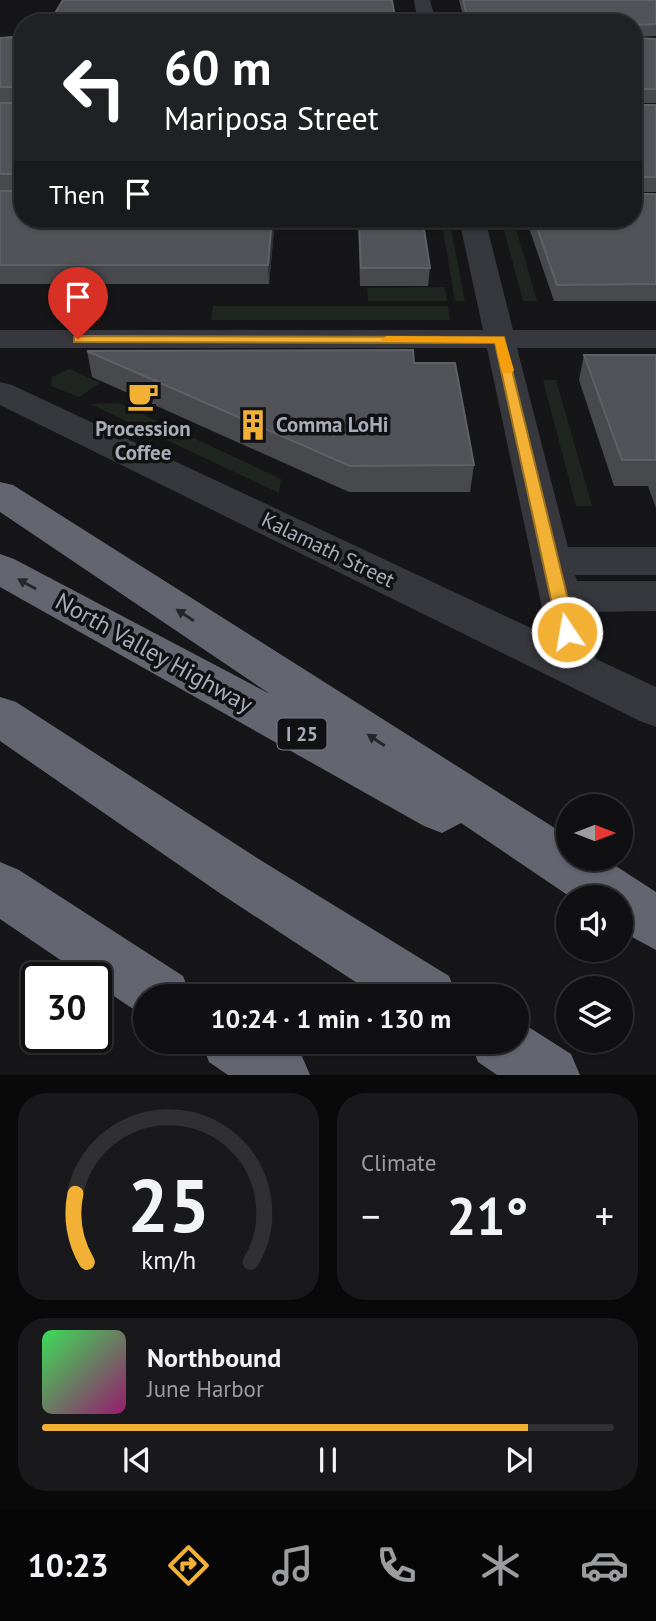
<!DOCTYPE html>
<html lang="en">
<head>
<meta charset="utf-8">
<style>
  body { margin:0; font-family:"PT Sans",sans-serif; background:#19191b; color:#f1f3f6; height:100vh; display:flex; flex-direction:column; font-size:26px; white-space:nowrap }
  * { box-sizing:border-box; margin:0 }
  p { font-size:23px; color:#9c9d9f }
  .icon { flex:none; width:38px; height:38px; fill:none; stroke:currentColor; stroke-width:2; stroke-linecap:round; stroke-linejoin:round }
  .map { position:relative; height:1075px; overflow:hidden }
  .details { display:flex; flex-direction:column; gap:18px; padding:18px; background:#09090a; flex:1 }
  .details>* { flex:none }
  .banner { position:absolute; left:14px; top:14px; width:628px; height:214px; border-radius:28px; box-shadow:0 2px 5px #0004,0 0 0 2px #303032; background:#202124; color:#fff; overflow:hidden }
  .needle { width:46px; rotate:90deg }
  .buttons { position:absolute; left:556px; top:794px; display:grid; gap:14px }
  .buttons a { display:grid; place-items:center; width:77px; height:77px; border-radius:50%; background:#101012; box-shadow:0 2px 5px #0004,0 0 0 2px #303032; font-size:35px }
  .speed { position:absolute; left:21px; top:962px; display:flex; gap:14px; font-size:35px; font-weight:700; text-align:center }
  .speed>* { display:grid; place-content:center; width:91px; height:91px; border-radius:50%; background:#101012; box-shadow:0 2px 5px #0004,0 0 0 2px #303032; line-height:1 }
  .speed .limit { border:4px solid #111; border-radius:10px; background:#fff; color:#111 }
  .pin { position:absolute; display:grid; place-items:center; width:60px; height:60px; color:#fff; margin:-72px -30px; border-radius:50% 50% 50% 0; rotate:-45deg; box-shadow:0 0 7px #0007 }
  .pin .icon { rotate:45deg }
  .me { position:absolute; width:77px; margin:-38px; rotate:348deg; stroke-linejoin:round; filter:drop-shadow(0 0 5px #0008) }
  .turn { display:flex; align-items:center; gap:24px; height:147px; padding:0 35px; font-size:32px }
  .turn .icon { width:91px; height:91px; stroke-width:2.5 }
  .turn b { display:block; font-size:49px; line-height:60px }
  .then { display:flex; align-items:center; height:66px; padding:0 35px; background:#0003; gap:14px; font-size:26px }
  .big { font-size:52px; font-weight:700; line-height:1.1 }
  .details .tile { flex:1; display:flex; flex-direction:column; justify-content:center; gap:10px; min-width:0; padding:0 24px; border-radius:28px; background:#19191b }
  .details .dial { align-items:center; gap:0 }
  .dial svg { height:182px; overflow:visible; fill:none; stroke:#303032; stroke-width:7; stroke-linecap:round; text-anchor:middle }
  .dial text { fill:#f1f3f6; stroke:none }
  .song { display:flex; align-items:center; gap:21px }
  .cover { width:84px; height:84px; border-radius:10px; background:linear-gradient(135deg,hsl(130 70% 55%),hsl(320 70% 35%)) }
  .played { height:7px; border-radius:4px; background:linear-gradient(90deg,#f2b134 85%,#303032 85%) }
  .keys { display:flex; justify-content:space-around; direction:ltr }
  .heat { display:flex; justify-content:space-between; align-items:center; font-size:38px; direction:ltr }
  .details .tiles { flex:1; display:grid; gap:18px; grid-template-columns:1fr 1fr }
  .tile:last-child { grid-column:span 2 }
  .trip { position:absolute; left:133px; top:984px; width:396px; height:70px; border-radius:35px; background:#101012; box-shadow:0 2px 5px #0004,0 0 0 2px #303032; font-weight:700; line-height:70px; text-align:center }
  .tabs { display:flex; height:112px; justify-content:space-around; align-items:center; background:#060607; color:#9c9d9f }
  .tabs .icon { width:49px; height:49px }
  .tabs .on { color:#f2b134 }
  .tabs b { font-size:32px; color:#f1f3f6 }
  .map>svg:first-child { display:block }
  .green { fill:#1e261f }
  .lines { fill:none; stroke-linecap:round; stroke-linejoin:round }
  .minor { fill:#37383d; fill-rule:evenodd }
  .highway { fill:#63666e; fill-rule:evenodd }
  .wall { fill:#47494d }
  .shaded-wall { fill:#2f3033 }
  .building { fill:#525359; stroke:#5f6168; stroke-width:2 }
  .oneway { fill:#26262a }
  .route { fill:#f2b134; stroke:#9d7322; stroke-width:2 }
  .slow { fill:#f59e0b }
  .labels { text-anchor:middle; stroke-width:7; stroke-linejoin:round; paint-order:stroke }
  .shield { fill:#111113; stroke:#7b7e86; stroke-width:2 }
  .shield-label { font-size:19px; font-weight:bold; fill:#a8adb8 }
  .poi-label { font-size:21px; font-weight:bold; fill:#a8adb8; stroke:#111113; text-anchor:start }
  .street-label { font-size:21px; fill:#a8adb8; stroke:#111113 }
  .near-street-label { font-size:24px; fill:#a8adb8; stroke:#111113 }
</style>
</head>
<body>
<div class="map">
<svg width="656" height="1075" viewBox="0 0 656 1075">
  <rect width="100%" height="100%" fill="#161618"/>
  <!-- green -->
  <g class="green">
    <polygon points="441,219 449,219 465,301 455,301"/>
    <polygon points="501,219 513,219 537,301 523,301"/>
    <polygon points="445,287 447,301 368,301 367,288"/>
    <polygon points="213,306 448,306 450,320 211,320"/>
    <polygon points="69,369 100,383 79,397 51,386 52,377"/>
    <polygon points="543,380 556,380 592,506 576,506"/>
    <polygon points="119,403 281,479 279,493 90,404"/>
  </g>
  <g class="lines">
    <!-- minor -->
    <g class="minor">
      <polygon points="414,0 430,0 436,23 418,23"/>
      <polygon points="459,219 485,219 513,330 656,330 656,348 517,348 568,547 656,547 656,575 575,575 577,581 656,581 656,611 584,612 596,659 656,687 656,727 640,721 0,405 0,382 12,385 548,636 487,348 0,348 0,330 483,330"/>
    </g>
    <!-- highway -->
    <g class="highway">
      <polygon points="0,482 13,485 569,837 569,859 605,859 656,892 656,950 621,931 621,898 572,898 461,823 442,833 424,826 0,587 0,554 14,559 270,694 0,512"/>
      <polygon points="0,697 16,702 257,858 449,976 457,996 377,996 221,894 0,741"/>
      <polygon points="0,862 19,870 183,976 191,996 145,996 145,1017 96,984 96,978 87,978 0,919"/>
      <polygon points="516,1019 571,1054 580,1075 497,1075 478,1062 470,1041 516,1041"/>
      <polygon points="201,1041 283,1041 301,1054 310,1075 228,1075 209,1062"/>
    </g>
  </g>
  <!-- wall -->
  <g class="wall">
    <polygon points="459,0 656,0 656,36 635,37 656,39 656,103 635,103 635,105 656,105 656,192 636,192 636,194 656,194 656,301 554,301 526,219 634,219 634,23 465,23"/>
    <polygon points="23,36 23,219 275,219 269,284 0,284 0,38"/>
    <polygon points="358,219 420,219 430,268 428,286 360,286"/>
    <polygon points="87,351 414,363 474,465 470,492 349,492 92,377"/>
    <polygon points="584,355 656,355 656,508 648,486 614,486 579,380"/>
  </g>
  <!-- shaded-wall -->
  <polygon class="shaded-wall" points="272,219 275,219 269,284 268,265"/>
  <!-- building -->
  <g class="building">
    <polygon points="63,0 392,0 396,23 49,23"/>
    <polygon points="463,0 656,0 656,24 635,25 635,38 656,39 656,89 635,89 635,105 656,105 656,177 636,177 636,194 656,194 656,284 557,285 534,219 634,219 634,23 469,23"/>
    <polygon points="23,36 23,219 272,219 268,265 0,265 0,191 21,191 21,174 0,174 0,103 21,103 21,87 0,87 0,38"/>
    <polygon points="359,219 420,219 421,229 424,229 430,268 361,268"/>
    <polygon points="413,350 414,363 455,363 474,465 350,466 87,351"/>
    <polygon points="584,355 656,355 656,460 622,460"/>
  </g>
  <!-- one-way arrows -->
  <defs><path id="oneway-solid" d="M-6-.8H1V-3.2L6.5 0L1 3.2V.8H-6Z" transform="scale(1.75)"/></defs>
  <g class="oneway">
    <use href="#oneway-solid" transform="translate(27 584) rotate(-151)"/>
    <use href="#oneway-solid" transform="translate(185 615) rotate(-147)"/>
    <use href="#oneway-solid" transform="translate(376 740) rotate(-147)"/>
  </g>
  <!-- route -->
  <polygon class="route" points="78,336 504,337 576,632 573,637 561,637 558,632 495,343 74,342 74,337"/>
  <!-- slow -->
  <polygon class="slow" points="387,336 504,337 514,370 512,373 502,373 495,343 382,342 380,340"/>
  <!-- icons -->
  <defs>
    <symbol id="cafe-bare" viewBox="-9 -9 18 18"><path d="M-5.5-4.5H6V0H3Q3 3.5 0 3.5H-2.5Q-5.5 3.5-5.5 0ZM3-3.2v2h1.7v-2ZM-6 4.5H4V6H-6Z" fill="#f2b134" stroke="#111113" stroke-width="2.5" paint-order="stroke"/></symbol>
    <symbol id="building-bare" viewBox="-9 -9 18 18"><path d="M-4-6H4V6H1V3H-1V6H-4ZM-2.5-4.3h1.7v1.8h-1.7ZM.8-4.3h1.7v1.8H.8ZM-2.5-1h1.7V.8h-1.7ZM.8-1h1.7V.8H.8Z" fill="#f2b134" stroke="#111113" stroke-width="2.5" paint-order="stroke"/></symbol>
  </defs>
  <g fill-rule="evenodd">
    <use href="#cafe-bare" x="121" y="374" width="44" height="44"/>
    <use href="#building-bare" x="231" y="403" width="44" height="44"/>
  </g>
  <g class="labels">
    <!-- shield labels -->
    <rect class="shield" x="277.5" y="718.5" width="49" height="31" rx="5"/>
    <g class="shield-label">
      <text x="302" y="741">I 25</text>
    </g>
    <!-- poi labels -->
    <g class="poi-label">
      <text x="276" y="432">Comma LoHi</text>
      <text x="143" y="436" text-anchor="middle">Procession<tspan x="143" dy="24">Coffee</tspan></text>
    </g>
    <!-- street labels -->
    <g class="street-label">
      <text transform="translate(328 550) rotate(26)" y="7">Kalamath Street</text>
    </g>
    <!-- near-street labels -->
    <g class="near-street-label">
      <text transform="translate(154 653) rotate(29)" y="8">North Valley Highway</text>
    </g>
  </g>
</svg>
<div class="buttons">
<a><svg class="needle" viewBox="-14 -14 28 28"><path d="M0-13l5 13h-10z" fill="#e53935"/><path d="M0 13l5-13h-10z" fill="#9c9d9f"/></svg></a>
<a><svg class="icon" aria-label="sound" viewBox="0 0 24 24"><path d="M4 9h4l5-4v14l-5-4H4zM17 9q2 3 0 6"/></svg></a>
<a><svg class="icon" aria-label="layers" viewBox="0 0 24 24"><path d="M12 4l9 5-9 5-9-5zM3 14l9 5 9-5"/></svg></a>
</div>
<div class="speed"><div class="limit">30</div></div>
<div class="pin" style="left:78px;top:339px;background:#d93025"><svg class="icon" aria-label="arrive" viewBox="0 0 24 24"><path d="M6 21V4h12l-3 4 3 4H6"/></svg></div>
<svg class="me" style="left:567px;top:632px" viewBox="-20 -20 40 40"><circle r="17" fill="#f2b134" stroke="#fff" stroke-width="3"/><path d="M0-11L8 9 0 5-8 9z" fill="#fff"/></svg>
<div class="trip">10:24 · 1 min · 130 m</div>
<div class="banner">
<div class="turn"><svg class="icon" aria-label="left" viewBox="0 0 24 24"><path d="M17 20v-9H6M10 6l-5 5 5 5"/></svg><div><b>60 m</b>Mariposa Street</div></div>
<div class="then">Then<svg class="icon" aria-label="arrive" viewBox="0 0 24 24"><path d="M6 21V4h12l-3 4 3 4H6"/></svg></div>
</div>
</div>
<section class="details">
<div class="tiles">
<div class="tile dial"><svg viewBox="0 0 100 80">
<path d="M14 69A42 42 0 1 1 86 69"/>
<path d="M14 69A42 42 0 0 1 9 39" stroke="#f2b134"/>
<text x="50" y="56" font-size="32" font-weight="700">25</text>
<text x="50" y="72" font-size="11">km/h</text>
</svg></div>
<div class="tile"><p>Climate</p>
<div class="heat"><a>−</a><b class="big">21°</b><a>+</a></div>
</div>
<div class="tile">
<div class="song"><i class="cover"></i><div><b>Northbound</b><p>June Harbor</p></div></div>
<div class="played"></div>
<div class="keys"><svg class="icon" aria-label="previous" viewBox="0 0 24 24"><path d="M18 5L8 12l10 7zM5 5v14"/></svg><svg class="icon" aria-label="pause" viewBox="0 0 24 24"><path d="M8 5v14M16 5v14"/></svg><svg class="icon" aria-label="next" viewBox="0 0 24 24"><path d="M6 5l10 7-10 7zM19 5v14"/></svg></div>
</div>
</div>
</section>
<nav class="tabs">
<b>10:23</b>
<svg class="icon on" aria-label="directions" viewBox="0 0 24 24"><path d="M12 3l9 9-9 9-9-9zM9 14v-3h6M13 9l2 2-2 2"/></svg>
<svg class="icon" aria-label="music" viewBox="0 0 24 24"><path d="M9 18V5l10-2v13"/><circle cx="6" cy="18" r="3"/><circle cx="16" cy="16" r="3"/></svg>
<svg class="icon" aria-label="phone" viewBox="0 0 24 24"><path d="M5 4h4l2 5-3 2q2 4 5 5l2-3 5 2v4C11 20 4 13 5 4z"/></svg>
<svg class="icon" aria-label="climate" viewBox="0 0 24 24"><path d="M12 3v18M4 7l16 10M4 17L20 7"/></svg>
<svg class="icon" aria-label="car" viewBox="0 0 24 24"><path d="M5 17H2v-5l4-1 3-4h7l3 4 3 1v5h-3M9 17h6M6 11h13"/><circle cx="7" cy="17" r="2"/><circle cx="17" cy="17" r="2"/></svg>
</nav>
</body>
</html>
